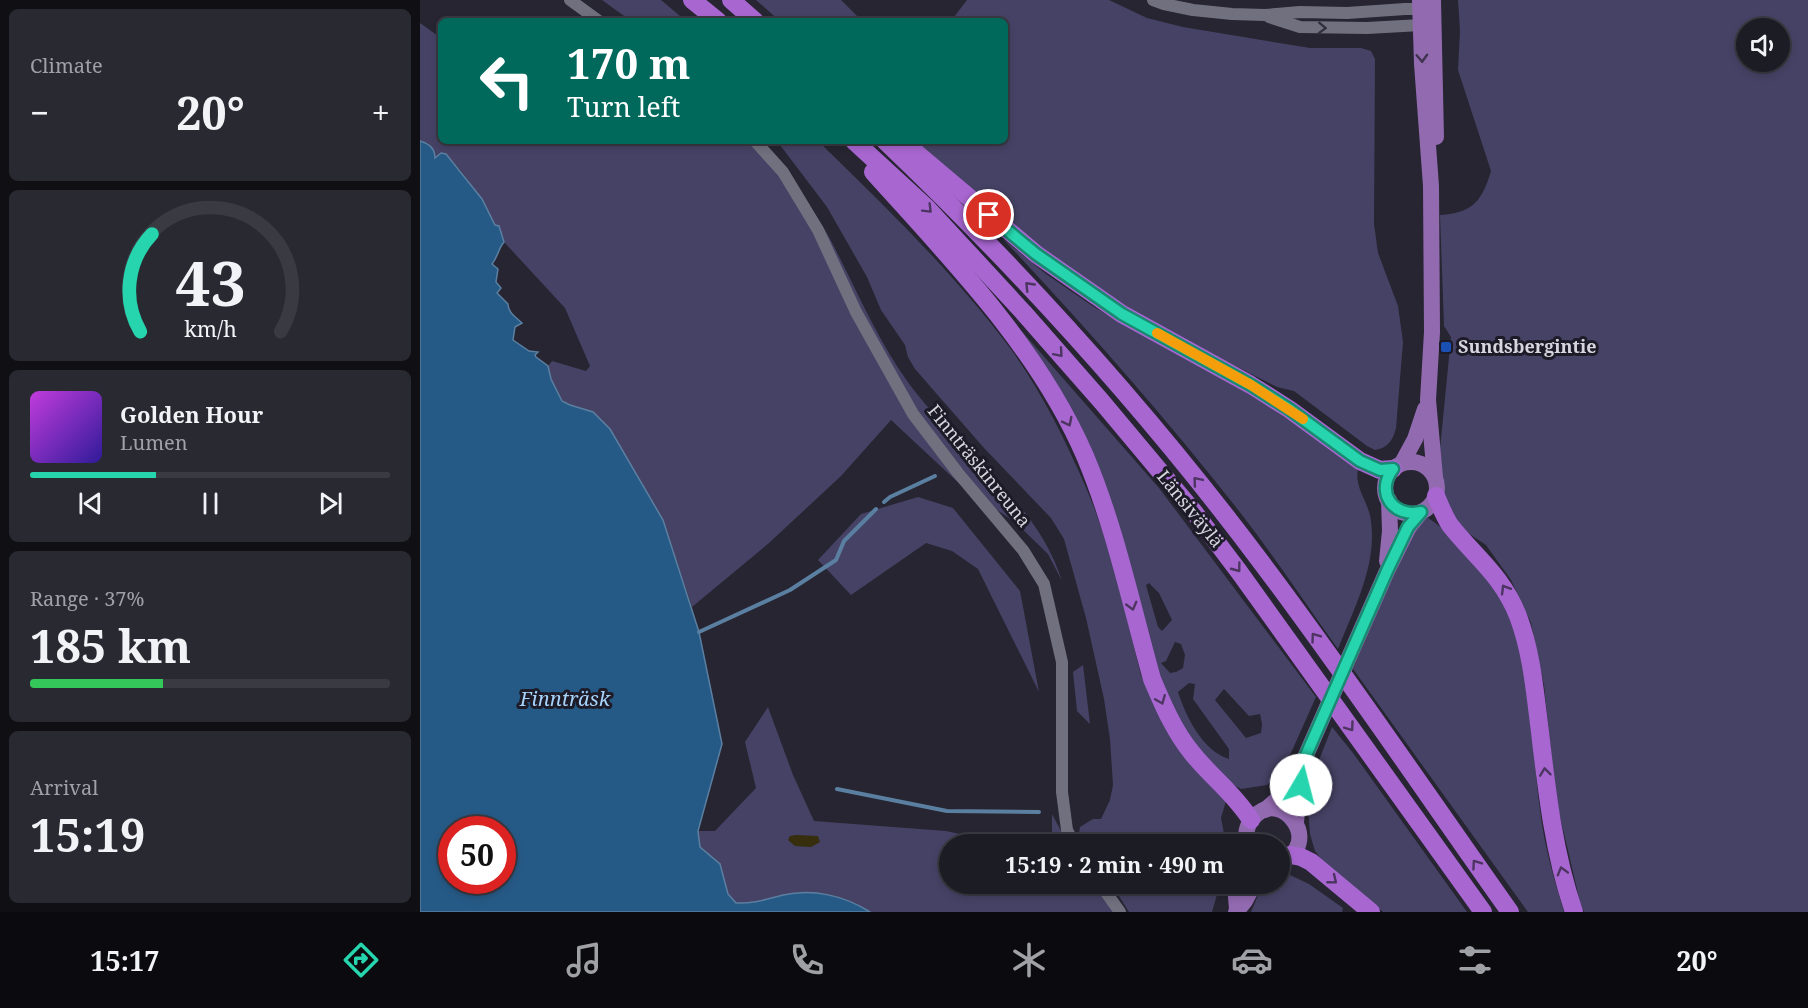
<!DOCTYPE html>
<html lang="en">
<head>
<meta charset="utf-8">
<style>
  body { margin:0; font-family:"Noto Serif",serif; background:#292932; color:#f1f3f6; height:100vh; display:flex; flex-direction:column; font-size:22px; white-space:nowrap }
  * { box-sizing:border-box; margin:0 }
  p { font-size:20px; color:#a0a1a7 }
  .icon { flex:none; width:33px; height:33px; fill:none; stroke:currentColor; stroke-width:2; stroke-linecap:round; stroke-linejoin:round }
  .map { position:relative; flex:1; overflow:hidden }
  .side { display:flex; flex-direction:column; gap:9px; padding:9px; background:#0f0f14; width:420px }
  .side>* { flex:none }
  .banner { position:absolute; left:18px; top:18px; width:570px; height:126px; border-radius:9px; box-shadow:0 3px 9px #0003,0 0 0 2px #3a3a42; background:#00695c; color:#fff; overflow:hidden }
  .tools { position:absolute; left:1316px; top:18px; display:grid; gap:12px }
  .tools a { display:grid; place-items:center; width:54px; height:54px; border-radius:50%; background:#1c1c25; box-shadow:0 3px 9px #0003,0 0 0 2px #3a3a42; font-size:30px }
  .speed { position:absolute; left:18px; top:816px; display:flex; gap:12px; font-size:30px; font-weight:700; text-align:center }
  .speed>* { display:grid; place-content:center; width:78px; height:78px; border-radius:50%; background:#1c1c25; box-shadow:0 3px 9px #0003,0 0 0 2px #3a3a42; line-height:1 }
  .speed .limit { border:9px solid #d22; background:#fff; color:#111 }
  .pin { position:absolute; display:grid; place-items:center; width:51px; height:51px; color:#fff; margin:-26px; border:3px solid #fff; border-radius:50%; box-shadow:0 2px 6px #0007 }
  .me { position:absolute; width:66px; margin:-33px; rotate:8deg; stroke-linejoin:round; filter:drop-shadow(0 0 4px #0008) }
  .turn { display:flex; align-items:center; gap:21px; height:126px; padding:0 30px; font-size:27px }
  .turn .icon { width:78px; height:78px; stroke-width:2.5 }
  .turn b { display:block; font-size:42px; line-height:51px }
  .big { font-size:45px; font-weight:700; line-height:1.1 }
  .side .tile { flex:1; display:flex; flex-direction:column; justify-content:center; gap:9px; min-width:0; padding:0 21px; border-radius:9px; background:#292932 }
  .side .dial { align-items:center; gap:0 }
  .dial svg { height:156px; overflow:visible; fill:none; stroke:#3a3a42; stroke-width:7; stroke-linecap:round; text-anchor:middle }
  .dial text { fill:#f1f3f6; stroke:none }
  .song { display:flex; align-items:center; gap:18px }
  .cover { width:72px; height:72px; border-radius:9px; background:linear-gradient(135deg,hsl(290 70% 55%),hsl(250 70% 35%)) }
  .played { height:6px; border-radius:3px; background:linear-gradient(90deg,#26d5ae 35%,#3a3a42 35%) }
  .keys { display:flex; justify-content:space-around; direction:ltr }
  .heat { display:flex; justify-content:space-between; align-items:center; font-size:33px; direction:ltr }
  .charge { height:9px; border-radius:4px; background:linear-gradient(90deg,#34c759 37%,#3a3a42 0) }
  .trip { position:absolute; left:519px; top:834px; width:351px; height:60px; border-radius:30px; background:#1c1c25; box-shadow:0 3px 9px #0003,0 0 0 2px #3a3a42; font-weight:700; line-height:60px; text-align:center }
  .dock { display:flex; height:96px; justify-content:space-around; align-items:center; background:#0b0b0f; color:#a0a1a7 }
  .dock .icon { width:42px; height:42px }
  .dock .on { color:#26d5ae }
  .dock b { font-size:27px; color:#f1f3f6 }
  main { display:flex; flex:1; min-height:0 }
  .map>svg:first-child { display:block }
  .green { fill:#464265; fill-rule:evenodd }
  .sand { fill:#362e0d }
  .water { fill:#265a86; stroke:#5b7fa1; stroke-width:1.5; fill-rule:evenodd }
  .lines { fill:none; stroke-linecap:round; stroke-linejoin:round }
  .stream { stroke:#5b7fa1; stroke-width:4 }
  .minor { stroke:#71707f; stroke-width:12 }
  .major { stroke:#926ab0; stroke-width:16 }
  .highway { stroke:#a866d1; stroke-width:18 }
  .oneway { stroke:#31303d }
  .oneway2 { stroke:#3f3350 }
  .oneway3 { stroke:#4d3562 }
  .route-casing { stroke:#198a71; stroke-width:15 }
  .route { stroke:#26d5ae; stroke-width:10 }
  .slow { stroke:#f59e0b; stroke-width:10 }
  .transit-dot { fill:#1a4fb4; stroke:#1c1b27; stroke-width:2 }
  .labels { text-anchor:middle; stroke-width:6; stroke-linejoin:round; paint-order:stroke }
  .poi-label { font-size:18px; font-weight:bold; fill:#d7d6df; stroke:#1c1b27; text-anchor:start }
  .street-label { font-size:18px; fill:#d7d6df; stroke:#1c1b27 }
  .water-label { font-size:20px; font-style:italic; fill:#a8d3fb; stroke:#1c1b27 }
</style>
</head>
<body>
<main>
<section class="side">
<div class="tile"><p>Climate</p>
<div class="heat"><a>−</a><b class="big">20°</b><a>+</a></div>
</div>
<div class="tile dial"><svg viewBox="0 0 100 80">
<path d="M14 69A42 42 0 1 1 86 69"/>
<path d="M14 69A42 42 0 0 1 20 19" stroke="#26d5ae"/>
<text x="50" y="56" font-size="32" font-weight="700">43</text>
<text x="50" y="72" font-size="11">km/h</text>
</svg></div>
<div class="tile">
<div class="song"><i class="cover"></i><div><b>Golden Hour</b><p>Lumen</p></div></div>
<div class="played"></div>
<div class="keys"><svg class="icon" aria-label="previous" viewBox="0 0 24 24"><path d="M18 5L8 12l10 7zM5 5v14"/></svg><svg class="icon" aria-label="pause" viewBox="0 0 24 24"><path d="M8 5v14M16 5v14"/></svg><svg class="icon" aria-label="next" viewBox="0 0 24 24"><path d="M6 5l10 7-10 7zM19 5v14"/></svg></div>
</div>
<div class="tile"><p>Range · 37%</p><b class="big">185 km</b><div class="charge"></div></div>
<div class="tile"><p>Arrival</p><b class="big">15:19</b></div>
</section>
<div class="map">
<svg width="1388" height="912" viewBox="0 0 1388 912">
  <rect width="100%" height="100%" fill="#262531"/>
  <!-- green -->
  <g class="green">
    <polygon points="182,0 241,0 266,21 211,21"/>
    <polygon points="336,0 421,0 442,21 360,21"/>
    <path d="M 547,0 L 689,0 L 727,18 L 763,27 L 890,48 L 941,48 L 951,51 L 955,59 L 954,224 L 958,253 L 978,306 L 983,342 L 976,428 C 973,440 968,448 955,450 L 947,446 L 874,391 L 857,387 L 782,349 L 727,319 L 671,284 L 609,239 L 495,141 L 585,141 L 585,21 L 531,21 Z"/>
    <path d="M 1038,0 L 1388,0 L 1388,912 L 1164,912 L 1160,902 L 1136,799 L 1124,685 L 1111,623 L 1091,580 L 1066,545 L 1048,533 L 1034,517 L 1025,499 L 1023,477 L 1018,456 L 1020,449 L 1031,337 L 1024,326 L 1020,215 C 1053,213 1062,201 1071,171 L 1038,70 L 1040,31 ZM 1326,28 L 1359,28 L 1359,62 L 1326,62 Z"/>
    <path d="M 0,23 L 21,38 L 21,141 L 341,141 C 365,172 390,203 409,237 C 435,286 457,340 490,385 C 539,451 617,501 642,581 L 628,554 L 595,522 L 544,488 L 471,420 L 421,476 L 349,543 L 272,607 L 243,520 L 190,429 L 173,412 L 150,405 L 142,400 L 131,379 L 128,366 L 132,361 L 166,371 L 170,366 L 145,308 L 84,242 L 83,237 L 75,225 L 62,199 L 41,171 L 26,154 L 15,159 L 9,144 L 0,141 Z"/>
    <path d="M 357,141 L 398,141 C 466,207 533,272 590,348 C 620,389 644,437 664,483 C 691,544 705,611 721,675 L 747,732 L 806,801 L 801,818 L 806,844 L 665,844 L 659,833 L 660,827 L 673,819 L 681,819 L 690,800 L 693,785 L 690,739 L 684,699 L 666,618 L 644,539 L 631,518 L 564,448 L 495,369 L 488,357 L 485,345 L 461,310 L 447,277 L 407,207 Z"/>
    <path d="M 583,239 L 626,274 L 674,307 L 849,404 L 938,469 C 934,488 949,502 951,521 C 957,566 934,608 918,649 C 885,603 854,556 819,511 C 745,417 665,326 583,239 Z"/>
    <path d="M 599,328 L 739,488 L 896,697 L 862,773 L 847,785 L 821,789 L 810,783 L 773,745 L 737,676 L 702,544 ZM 729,583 L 739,593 L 752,620 L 742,631 L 738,627 L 726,585 ZM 755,642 L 761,644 L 765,655 L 763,668 L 756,672 L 750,673 L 741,663 L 746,661 ZM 769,683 L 775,684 L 773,699 L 809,749 L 809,759 C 783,751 766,717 758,692 ZM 804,689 L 829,716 L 840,714 L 842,724 L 841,733 L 826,738 L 795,700 Z"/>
    <polygon points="498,497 533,508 600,591 619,692 558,569 532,551 506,543 431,595 398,560 441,514"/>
    <path d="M 1005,516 C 1026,529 1040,544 1055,562 C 1073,584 1087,607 1096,633 C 1113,686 1112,754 1120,810 C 1124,845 1134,879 1144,912 L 1108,912 L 933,669 L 995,525 Z"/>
    <polygon points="663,665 670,724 657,711 653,672"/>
    <path d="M 348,707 L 373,775 L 394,821 L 526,831 L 586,844 L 530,844 L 530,884 L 674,884 L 694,912 L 450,912 C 424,897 393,888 363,895 C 347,899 333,904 316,903 L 308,894 L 300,864 L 280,847 L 278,831 L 295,831 L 336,788 L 325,742 Z"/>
    <polygon points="912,727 933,753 1047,912 963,912 904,863 895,851 890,834 888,808 892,778"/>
    <polygon points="632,814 648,844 617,844 632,841"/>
    <polygon points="870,875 889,884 923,908 922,912 831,912 841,888 850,884 860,884 860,877"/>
    <polygon points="692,885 692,884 800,884 792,912 709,912"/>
  </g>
  <!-- sand -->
  <polygon class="sand" points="376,835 398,836 400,842 391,847 375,846 368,840 370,836"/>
  <!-- water -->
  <path class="water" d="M 0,141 C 9,144 15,148 15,158 L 21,153 L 26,154 L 62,199 L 75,225 L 79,226 L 84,242 C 78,249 78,257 72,264 L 78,269 L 76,282 L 81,288 L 77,293 L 88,304 C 88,313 96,317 102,323 L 95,327 L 93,340 L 109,351 L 118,352 L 115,355 L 116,357 L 128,366 L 131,379 L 142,401 L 150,405 L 173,412 L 190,429 L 243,520 L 279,632 L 302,744 L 278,831 L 280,847 L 300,864 L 308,894 L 316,903 C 333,904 347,899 363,895 C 393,888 425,896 450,912 L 0,912 ZM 32,830 L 82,830 L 82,880 L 32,880 Z"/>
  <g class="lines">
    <!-- stream -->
    <g class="stream">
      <polyline points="464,502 470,497 515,476"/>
      <polyline points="279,632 370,590 416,560 424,541 456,509"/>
      <polyline points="417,789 527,811 619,812"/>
    </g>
    <!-- minor -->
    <g class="minor">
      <polyline points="150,0 179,21"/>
      <polyline points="733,0 744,4 773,10 812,14 845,15 880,12 927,13 985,9 1000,9 1007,14"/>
      <polyline points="849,17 880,27 947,28 1001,25 1006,23"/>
      <polyline points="335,141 363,172 398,230 436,312 493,414 538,473 603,550 624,584 642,662 642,792 647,830 654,844"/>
      <polyline points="680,884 700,912"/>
    </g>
    <!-- major -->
    <g class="major">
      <polyline points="1000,0 1002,64 1011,186 1012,332 1008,400 1015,477"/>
      <polyline points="1013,0 1016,137"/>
      <circle cx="991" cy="488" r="26"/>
      <polyline points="982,463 995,439 1005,409"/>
      <polyline points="967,561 970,531 969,500"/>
      <polyline points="845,810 862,795 883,762 967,571 989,527 1001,512"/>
      <polyline points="876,822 882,766"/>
      <path d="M 828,844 C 825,835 826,826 833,818 C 861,785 905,845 860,861"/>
      <polyline points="817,909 816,897 820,884"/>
      <polyline points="816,912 825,901 834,884"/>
    </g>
    <!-- highway -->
    <g class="highway">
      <polyline points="272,0 298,21"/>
      <polyline points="311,0 335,21"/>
      <polyline points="434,141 508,209 603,312 682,402 774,512 820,573 1063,912"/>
      <path d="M 465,141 C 601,271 728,411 841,562 C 927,676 1007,795 1090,912"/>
      <polyline points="482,141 616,254 702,314 831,385 869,409 940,461 960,470 973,469"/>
      <path d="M 453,172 C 531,259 618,347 665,456 C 695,527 711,604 732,679 C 743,705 754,731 772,753 C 792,778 813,792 831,820"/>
      <path d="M 1016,496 C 1020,505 1024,516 1030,525 C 1055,557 1082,575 1098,616 C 1112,653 1115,693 1120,732 C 1127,793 1134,854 1154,912"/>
      <polyline points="870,855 881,857 891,862 951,912"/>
    </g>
  </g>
  <!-- one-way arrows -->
  <defs><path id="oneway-chevron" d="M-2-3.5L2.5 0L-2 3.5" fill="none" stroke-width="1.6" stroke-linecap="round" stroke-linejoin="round" transform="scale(1.5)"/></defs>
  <use class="oneway" href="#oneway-chevron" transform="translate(902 28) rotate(2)"/>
  <use class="oneway2" href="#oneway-chevron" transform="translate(1002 58) rotate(88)"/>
  <g class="oneway3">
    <use href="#oneway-chevron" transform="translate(508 209) rotate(45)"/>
    <use href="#oneway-chevron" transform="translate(609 286) rotate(-134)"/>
    <use href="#oneway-chevron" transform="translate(639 353) rotate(49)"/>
    <use href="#oneway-chevron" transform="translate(648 422) rotate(63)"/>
    <use href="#oneway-chevron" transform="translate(777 481) rotate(-130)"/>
    <use href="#oneway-chevron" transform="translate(817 568) rotate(53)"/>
    <use href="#oneway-chevron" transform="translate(1085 589) rotate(-121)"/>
    <use href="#oneway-chevron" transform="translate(712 606) rotate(75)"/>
    <use href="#oneway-chevron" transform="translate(895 637) rotate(-126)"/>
    <use href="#oneway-chevron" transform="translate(741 700) rotate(68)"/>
    <use href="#oneway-chevron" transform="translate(930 727) rotate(54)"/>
    <use href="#oneway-chevron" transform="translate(1125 772) rotate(-97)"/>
    <use href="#oneway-chevron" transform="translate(1056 864) rotate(-125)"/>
    <use href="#oneway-chevron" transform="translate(1142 871) rotate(-106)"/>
    <use href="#oneway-chevron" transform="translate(913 880) rotate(39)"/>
  </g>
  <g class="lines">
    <defs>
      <path id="route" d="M 569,215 L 616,254 L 702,314 L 831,385 L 869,409 L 940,461 L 960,470 L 973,469 C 955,492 973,518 1001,512 L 988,527 L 967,571 L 883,762 L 881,785"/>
    </defs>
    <!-- route casing -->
    <use href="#route" class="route-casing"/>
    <!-- route -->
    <use href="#route" class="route"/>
    <!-- slow -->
    <polyline class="slow" points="737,333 831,385 883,419"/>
  </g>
  <!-- markers -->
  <rect class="transit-dot" x="1020" y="341" width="12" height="12" rx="3"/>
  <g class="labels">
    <!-- poi labels -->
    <g class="poi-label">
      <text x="1038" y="353">Sundsbergintie</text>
    </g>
    <!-- street labels -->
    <g class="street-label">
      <text transform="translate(559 466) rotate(51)" y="6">Finnträskinreuna</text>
      <text transform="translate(770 509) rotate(51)" y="6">Länsiväylä</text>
    </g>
    <!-- water labels -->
    <g class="water-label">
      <text x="145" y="706">Finnträsk</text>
    </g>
  </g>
</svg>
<div class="tools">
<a><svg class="icon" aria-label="sound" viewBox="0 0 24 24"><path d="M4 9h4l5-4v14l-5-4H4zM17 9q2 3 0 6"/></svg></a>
</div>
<div class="speed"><div class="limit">50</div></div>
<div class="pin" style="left:569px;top:215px;background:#d93025"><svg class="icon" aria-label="arrive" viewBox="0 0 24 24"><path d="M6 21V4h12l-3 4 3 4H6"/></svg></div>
<svg class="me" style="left:881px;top:785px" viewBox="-20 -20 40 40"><circle r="19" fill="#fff"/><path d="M0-13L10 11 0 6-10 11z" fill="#26d5ae"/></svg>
<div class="trip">15:19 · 2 min · 490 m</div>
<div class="banner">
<div class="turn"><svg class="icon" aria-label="left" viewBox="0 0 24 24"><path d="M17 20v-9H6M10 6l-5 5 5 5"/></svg><div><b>170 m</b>Turn left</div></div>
</div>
</div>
</main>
<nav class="dock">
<b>15:17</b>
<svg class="icon on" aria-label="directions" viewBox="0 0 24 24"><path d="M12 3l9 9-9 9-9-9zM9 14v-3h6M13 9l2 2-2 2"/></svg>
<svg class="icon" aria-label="music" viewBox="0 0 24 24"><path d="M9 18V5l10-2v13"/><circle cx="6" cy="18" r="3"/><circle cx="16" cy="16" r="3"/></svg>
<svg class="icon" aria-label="phone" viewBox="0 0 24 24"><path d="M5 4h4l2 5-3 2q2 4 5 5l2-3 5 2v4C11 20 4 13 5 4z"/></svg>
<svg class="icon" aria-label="climate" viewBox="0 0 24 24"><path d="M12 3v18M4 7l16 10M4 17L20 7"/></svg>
<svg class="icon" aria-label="car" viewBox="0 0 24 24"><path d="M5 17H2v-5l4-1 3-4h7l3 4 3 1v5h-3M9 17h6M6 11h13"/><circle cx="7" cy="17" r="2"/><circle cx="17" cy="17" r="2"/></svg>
<svg class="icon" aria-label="filters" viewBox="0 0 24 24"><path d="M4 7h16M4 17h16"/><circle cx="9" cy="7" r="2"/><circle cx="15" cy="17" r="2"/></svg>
<b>20°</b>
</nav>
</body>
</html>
